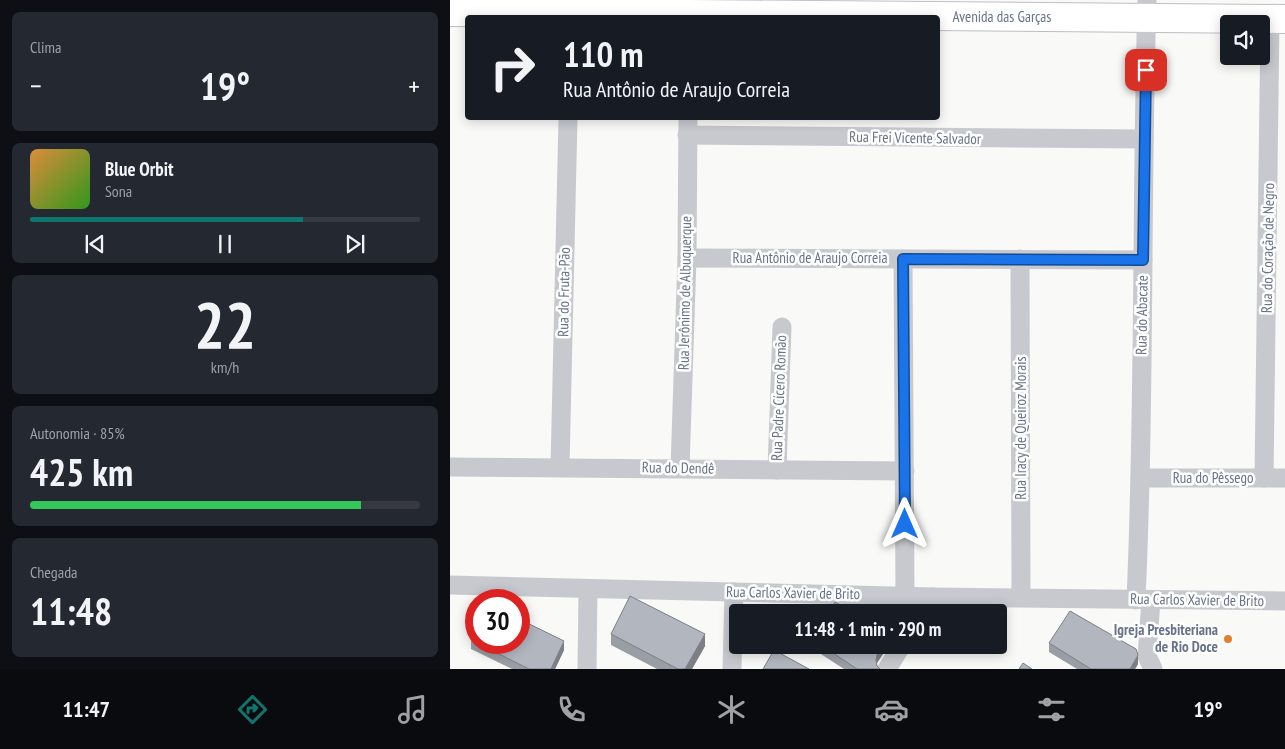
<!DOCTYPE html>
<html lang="pt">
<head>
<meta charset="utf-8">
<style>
  body { margin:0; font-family:"PT Sans Narrow",sans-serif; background:#242831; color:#f1f3f6; height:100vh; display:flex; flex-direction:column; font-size:19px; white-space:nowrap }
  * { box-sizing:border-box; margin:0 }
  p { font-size:16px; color:#9ea1a6 }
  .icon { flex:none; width:28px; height:28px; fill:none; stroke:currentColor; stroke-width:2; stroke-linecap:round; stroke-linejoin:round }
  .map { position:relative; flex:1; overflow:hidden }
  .drawer { display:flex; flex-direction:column; gap:12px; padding:12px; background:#0d0f14; width:450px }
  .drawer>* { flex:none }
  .hud { position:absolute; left:15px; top:15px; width:475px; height:105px; border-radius:5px; box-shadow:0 2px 12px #0003; background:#171b24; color:#f1f3f6; overflow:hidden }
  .tools { position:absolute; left:770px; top:15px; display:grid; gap:10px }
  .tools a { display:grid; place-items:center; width:50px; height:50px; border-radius:5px; background:#171b24; box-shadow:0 2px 12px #0003; font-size:25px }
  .speed { position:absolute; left:15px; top:589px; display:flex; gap:10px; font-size:25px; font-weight:700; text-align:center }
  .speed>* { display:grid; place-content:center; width:65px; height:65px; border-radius:50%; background:#171b24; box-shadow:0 2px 12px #0003; line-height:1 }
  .speed .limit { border:8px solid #d22; background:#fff; color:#111 }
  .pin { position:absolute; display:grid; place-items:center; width:42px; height:42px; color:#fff; margin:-21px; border-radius:10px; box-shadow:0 2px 8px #0006 }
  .me { position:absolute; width:55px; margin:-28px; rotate:0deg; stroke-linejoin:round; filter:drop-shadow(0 0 4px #0008) }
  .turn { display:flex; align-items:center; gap:18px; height:105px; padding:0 15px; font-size:22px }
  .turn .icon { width:65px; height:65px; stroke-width:2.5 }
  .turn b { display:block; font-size:35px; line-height:42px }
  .big { font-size:38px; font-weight:800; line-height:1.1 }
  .drawer .tile { flex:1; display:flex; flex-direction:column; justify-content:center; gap:8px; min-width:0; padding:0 18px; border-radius:8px; background:#242831 }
  .drawer .dial { align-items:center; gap:0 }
  .dial b { font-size:65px; line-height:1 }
  .song { display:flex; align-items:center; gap:15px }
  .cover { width:60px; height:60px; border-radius:8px; background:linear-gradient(135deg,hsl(30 70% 55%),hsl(110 70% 35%)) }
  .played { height:5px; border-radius:2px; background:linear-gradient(90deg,#0f766e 70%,#363941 70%) }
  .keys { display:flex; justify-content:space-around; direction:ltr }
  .heat { display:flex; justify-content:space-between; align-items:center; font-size:28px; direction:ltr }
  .charge { height:8px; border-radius:4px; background:linear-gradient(90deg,#34c759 85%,#363941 0) }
  .trip { position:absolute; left:279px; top:604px; width:278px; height:50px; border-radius:5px; background:#171b24; box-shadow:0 2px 12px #0003; font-weight:800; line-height:50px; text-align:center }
  .menu { display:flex; height:80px; justify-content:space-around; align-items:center; background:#090b0e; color:#9ea1a6 }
  .menu .icon { width:35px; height:35px }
  .menu .active { color:#0f766e }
  .menu b { font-size:22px; color:#f1f3f6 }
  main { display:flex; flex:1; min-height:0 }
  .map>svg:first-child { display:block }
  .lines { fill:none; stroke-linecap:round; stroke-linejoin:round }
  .secondary-casing { stroke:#bcbec4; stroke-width:30 }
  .minor { stroke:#c7c9ce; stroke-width:19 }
  .secondary { stroke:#fff; stroke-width:28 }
  .wall { fill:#999da4 }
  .shaded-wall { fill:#7d7f86 }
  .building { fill:#b2b6bf; stroke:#7d7f86 }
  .route-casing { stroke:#114b97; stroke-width:12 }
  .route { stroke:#1a73e8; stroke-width:9 }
  .poi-dot { fill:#e4802c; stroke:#fff; stroke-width:2 }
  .labels { text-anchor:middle; stroke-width:5; stroke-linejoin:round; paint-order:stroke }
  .street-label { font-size:15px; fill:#687288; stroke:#fff }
  .poi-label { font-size:15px; font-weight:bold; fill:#687288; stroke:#fff; text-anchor:end }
</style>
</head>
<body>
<main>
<section class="drawer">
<div class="tile"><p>Clima</p>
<div class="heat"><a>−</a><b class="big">19°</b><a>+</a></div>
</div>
<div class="tile">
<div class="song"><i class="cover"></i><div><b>Blue Orbit</b><p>Sona</p></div></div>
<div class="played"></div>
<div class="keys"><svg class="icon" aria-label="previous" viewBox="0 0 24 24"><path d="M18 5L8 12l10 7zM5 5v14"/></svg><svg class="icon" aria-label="pause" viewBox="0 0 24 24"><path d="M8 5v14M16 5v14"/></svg><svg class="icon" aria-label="next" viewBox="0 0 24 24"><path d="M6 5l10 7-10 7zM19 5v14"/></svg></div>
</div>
<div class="tile dial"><b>22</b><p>km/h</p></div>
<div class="tile"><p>Autonomia · 85%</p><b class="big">425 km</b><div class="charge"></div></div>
<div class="tile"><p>Chegada</p><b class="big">11:48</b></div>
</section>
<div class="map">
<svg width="835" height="669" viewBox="0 0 835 669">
  <rect width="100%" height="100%" fill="#f9f9f7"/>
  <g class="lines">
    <defs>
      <polyline id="secondary" points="0,12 835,19"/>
    </defs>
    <!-- secondary casing -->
    <use href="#secondary" class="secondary-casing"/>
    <!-- minor -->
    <g class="minor">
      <polyline points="237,135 694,139"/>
      <polyline points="237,258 693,260"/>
      <polyline points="453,259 455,595"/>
      <polyline points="570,259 571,597"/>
      <polyline points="0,467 455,471"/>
      <polyline points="110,467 118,118"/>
      <polyline points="230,468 237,258 238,118"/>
      <polyline points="327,470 332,327"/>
      <polyline points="690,478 835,478"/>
      <polyline points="814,478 820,19"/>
      <polyline points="0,585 483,597 835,601"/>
      <path d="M 686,600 C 695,400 691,200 697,0"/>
      <polyline points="701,600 697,656 703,669"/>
      <polyline points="473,612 483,597"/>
      <polyline points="137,669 138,589"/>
      <polyline points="282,669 284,592"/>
      <polyline points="437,669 452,645"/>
    </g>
    <!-- secondary -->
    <use href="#secondary" class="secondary"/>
  </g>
  <!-- wall -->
  <g class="wall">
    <polygon points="161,634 255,646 242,669 207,669 161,645"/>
    <polygon points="21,640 114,650 105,669 62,669 21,649"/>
    <polygon points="599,643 688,664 685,669 627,669 599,652"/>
    <polygon points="363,645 439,645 427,663 427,666 430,669 394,669 363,649"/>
  </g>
  <!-- shaded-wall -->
  <g class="shaded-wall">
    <polygon points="255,634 255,646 242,669 235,669"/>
    <polygon points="114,641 114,650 105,669 101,669"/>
    <polygon points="433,645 439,645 427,663 426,669 426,660 427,655"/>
    <polygon points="688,655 688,664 685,669 680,669"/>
  </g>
  <!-- building -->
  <g class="building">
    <polygon points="180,596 255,634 235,669 228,669 161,634"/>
    <polygon points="385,602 402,612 379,612"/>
    <polygon points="620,611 686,649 688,655 680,669 641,669 599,643"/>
    <polygon points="69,619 114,641 101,669 79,669 21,640 26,631 26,642 69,642"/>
    <polygon points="371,645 433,645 427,655 426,660 427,666 430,669 407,669"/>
    <polygon points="324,650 359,669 313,669"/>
    <polygon points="573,663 582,669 569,669"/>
  </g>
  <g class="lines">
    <defs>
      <polyline id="route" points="455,524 453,259 693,260 696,70"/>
    </defs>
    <!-- route casing -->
    <use href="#route" class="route-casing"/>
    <!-- route -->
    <use href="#route" class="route"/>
  </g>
  <!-- markers -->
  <circle class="poi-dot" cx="778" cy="639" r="5"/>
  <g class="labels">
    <!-- street labels -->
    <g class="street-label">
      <text x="552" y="22">Avenida das Garças</text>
      <text transform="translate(465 138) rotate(1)" y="5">Rua Frei Vicente Salvador</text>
      <text transform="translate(818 248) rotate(-89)" y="5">Rua do Coração de Negro</text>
      <text x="360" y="263">Rua Antônio de Araujo Correia</text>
      <text transform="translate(114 292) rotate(-89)" y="5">Rua do Fruta-Pão</text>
      <text transform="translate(235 293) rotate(-89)" y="5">Rua Jerônimo de Albuquerque</text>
      <text transform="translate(692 315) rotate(-89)" y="5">Rua do Abacate</text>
      <text transform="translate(329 398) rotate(-88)" y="5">Rua Padre Cícero Romão</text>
      <text transform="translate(571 428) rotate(-90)" y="5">Rua Iracy de Queiroz Morais</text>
      <text transform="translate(228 468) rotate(1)" y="5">Rua do Dendê</text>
      <text x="763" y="483">Rua do Pêssego</text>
      <text transform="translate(343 593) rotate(1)" y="5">Rua Carlos Xavier de Brito</text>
      <text transform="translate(747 600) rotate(1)" y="5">Rua Carlos Xavier de Brito</text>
    </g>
    <!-- poi labels -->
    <g class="poi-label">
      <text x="768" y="635">Igreja Presbiteriana<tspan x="768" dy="17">de Rio Doce</tspan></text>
    </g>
  </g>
</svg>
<div class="tools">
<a><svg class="icon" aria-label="sound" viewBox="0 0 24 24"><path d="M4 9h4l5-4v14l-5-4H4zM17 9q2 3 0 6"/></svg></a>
</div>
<div class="speed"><div class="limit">30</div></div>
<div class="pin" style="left:696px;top:70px;background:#d93025"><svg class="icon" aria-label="arrive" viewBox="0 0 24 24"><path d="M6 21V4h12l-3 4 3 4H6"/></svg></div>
<svg class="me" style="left:455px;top:524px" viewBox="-20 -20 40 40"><path d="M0-17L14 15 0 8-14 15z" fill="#1a73e8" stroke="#fff" stroke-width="4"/></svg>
<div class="trip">11:48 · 1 min · 290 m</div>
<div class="hud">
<div class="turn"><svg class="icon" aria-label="right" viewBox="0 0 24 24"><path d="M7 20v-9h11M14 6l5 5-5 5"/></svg><div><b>110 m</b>Rua Antônio de Araujo Correia</div></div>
</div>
</div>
</main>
<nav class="menu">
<b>11:47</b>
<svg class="icon active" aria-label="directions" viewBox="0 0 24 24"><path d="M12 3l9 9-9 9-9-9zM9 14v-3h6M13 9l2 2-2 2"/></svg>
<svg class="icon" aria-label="music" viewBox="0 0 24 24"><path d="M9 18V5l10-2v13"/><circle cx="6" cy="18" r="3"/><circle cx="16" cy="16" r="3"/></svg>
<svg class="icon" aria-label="phone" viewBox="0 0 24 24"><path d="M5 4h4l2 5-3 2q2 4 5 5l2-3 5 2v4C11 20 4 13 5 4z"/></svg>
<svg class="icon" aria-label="climate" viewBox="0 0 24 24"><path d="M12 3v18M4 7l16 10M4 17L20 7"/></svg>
<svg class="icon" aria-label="car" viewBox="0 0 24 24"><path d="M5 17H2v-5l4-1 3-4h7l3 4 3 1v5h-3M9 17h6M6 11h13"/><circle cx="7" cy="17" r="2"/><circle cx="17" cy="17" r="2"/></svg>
<svg class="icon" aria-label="filters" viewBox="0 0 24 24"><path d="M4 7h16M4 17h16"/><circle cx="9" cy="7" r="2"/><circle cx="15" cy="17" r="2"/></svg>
<b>19°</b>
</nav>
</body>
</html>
